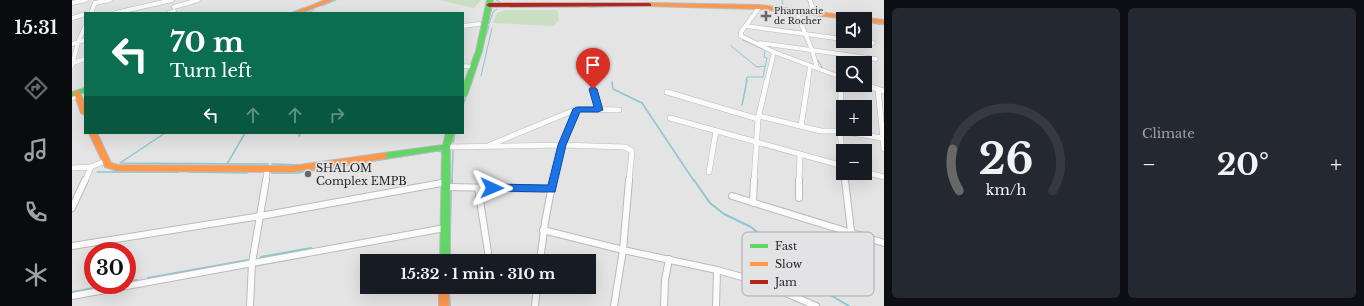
<!DOCTYPE html>
<html lang="en">
<head>
<meta charset="utf-8">
<style>
  body { margin:0; font-family:"Libre Baskerville",serif; background:#242831; color:#f1f3f6; height:100vh; display:flex; flex-direction:column; font-size:15px; white-space:nowrap }
  * { box-sizing:border-box; margin:0 }
  p { font-size:13px; color:#9ea1a6 }
  .icon { flex:none; width:22px; height:22px; fill:none; stroke:currentColor; stroke-width:2; stroke-linecap:round; stroke-linejoin:round }
  .map { position:relative; flex:1; overflow:hidden }
  .side { display:flex; flex-direction:column; gap:8px; padding:8px; background:#0d0f14; width:480px }
  .side>* { flex:none }
  .guide { position:absolute; left:12px; top:12px; width:380px; height:122px; border-radius:0px; box-shadow:0 4px 16px #0002; background:#0b6e4f; color:#fff; overflow:hidden }
  .tools { position:absolute; left:764px; top:12px; display:grid; gap:8px }
  .tools a { display:grid; place-items:center; width:36px; height:36px; border-radius:0px; background:#171b24; box-shadow:0 4px 16px #0002; font-size:20px }
  .speed { position:absolute; left:12px; top:242px; display:flex; gap:8px; font-size:20px; font-weight:700; text-align:center }
  .speed>* { display:grid; place-content:center; width:52px; height:52px; border-radius:50%; background:#171b24; box-shadow:0 4px 16px #0002; line-height:1 }
  .speed .limit { border:6px solid #d22; background:#fff; color:#111 }
  .pin { position:absolute; display:grid; place-items:center; width:34px; height:34px; color:#fff; margin:-41px -17px; border-radius:50% 50% 50% 0; rotate:-45deg; box-shadow:0 0 4px #0007 }
  .pin .icon { rotate:45deg }
  .me { position:absolute; width:44px; margin:-22px; rotate:91deg; stroke-linejoin:round; filter:drop-shadow(0 0 3px #0008) }
  .turn { display:flex; align-items:center; gap:14px; height:84px; padding:0 20px; font-size:18px }
  .turn .icon { width:52px; height:52px; stroke-width:2.5 }
  .turn b { display:block; font-size:28px; line-height:34px }
  .lanes { display:flex; align-items:center; height:38px; padding:0 20px; background:#0003; justify-content:center; gap:20px; direction:ltr }
  .lanes .off { opacity:.35 }
  .big { font-size:30px; font-weight:700; line-height:1.1 }
  .side .widget { flex:1; display:flex; flex-direction:column; justify-content:center; gap:6px; min-width:0; padding:0 14px; border-radius:6px; background:#242831 }
  .side .dial { align-items:center; gap:0 }
  .dial svg { height:104px; overflow:visible; fill:none; stroke:#363941; stroke-width:7; stroke-linecap:round; text-anchor:middle }
  .dial text { fill:#f1f3f6; stroke:none }
  .heat { display:flex; justify-content:space-between; align-items:center; font-size:22px; direction:ltr }
  .side .tiles { flex:1; display:grid; gap:8px; grid-template-columns:repeat(2,1fr) }
  .trip { position:absolute; left:288px; top:254px; width:236px; height:40px; border-radius:0px; background:#171b24; box-shadow:0 4px 16px #0002; font-weight:700; line-height:40px; text-align:center }
  main { display:flex; flex:1; min-height:0 }
  .tab-bar { display:flex; flex-direction:column; width:72px; justify-content:space-around; align-items:center; background:#090b0e; color:#9ea1a6 }
  .tab-bar .icon { width:28px; height:28px }
  .tab-bar .active { color:#686869 }
  .tab-bar b { font-size:18px; color:#f1f3f6 }
  .map>svg:first-child { display:block }
  .green { fill:#cadec1 }
  .lines { fill:none; stroke-linecap:round; stroke-linejoin:round }
  .stream-far2 { stroke:#8cc7d2; stroke-width:1 }
  .stream-far1 { stroke:#8cc7d2; stroke-width:1.5 }
  .stream { stroke:#8cc7d2; stroke-width:2 }
  .street-far2-casing { stroke:#bababa; stroke-width:5 }
  .street-far1-casing { stroke:#bababa; stroke-width:6 }
  .street-casing { stroke:#bababa; stroke-width:8 }
  .fast-casing { stroke:#bababa; stroke-width:2 }
  .slow-casing { stroke:#bababa; stroke-width:2 }
  .jam-casing { stroke:#bababa; stroke-width:2 }
  .street-far2 { stroke:#fbfbfb; stroke-width:4 }
  .street-far1 { stroke:#fbfbfb; stroke-width:5 }
  .street { stroke:#fbfbfb; stroke-width:6 }
  .fast { fill:#63d668; fill-rule:evenodd }
  .slow { fill:#ff974d; fill-rule:evenodd }
  .jam { fill:#b3261e; fill-rule:evenodd }
  .route { fill:#1a73e8; stroke:#114b97 }
  .poi-dot { fill:#686869; stroke:#e3e3e5; stroke-width:1.5 }
  .labels { text-anchor:middle; stroke-width:3.5; stroke-linejoin:round; paint-order:stroke }
  .far-poi-label { font-size:9px; fill:#262627; stroke:#e3e3e5; text-anchor:start }
  .poi-label { font-size:11px; fill:#262627; stroke:#e3e3e5; text-anchor:start }
  .key { fill:#e3e3e5; stroke:#aaaaac; stroke-width:1 }
  .key-label { font-size:11px; fill:#262627 }
</style>
</head>
<body>
<main>
<nav class="tab-bar">
<b>15:31</b>
<svg class="icon active" aria-label="directions" viewBox="0 0 24 24"><path d="M12 3l9 9-9 9-9-9zM9 14v-3h6M13 9l2 2-2 2"/></svg>
<svg class="icon" aria-label="music" viewBox="0 0 24 24"><path d="M9 18V5l10-2v13"/><circle cx="6" cy="18" r="3"/><circle cx="16" cy="16" r="3"/></svg>
<svg class="icon" aria-label="phone" viewBox="0 0 24 24"><path d="M5 4h4l2 5-3 2q2 4 5 5l2-3 5 2v4C11 20 4 13 5 4z"/></svg>
<svg class="icon" aria-label="climate" viewBox="0 0 24 24"><path d="M12 3v18M4 7l16 10M4 17L20 7"/></svg>
</nav>
<div class="map">
<svg width="812" height="306" viewBox="0 0 812 306">
  <rect width="100%" height="100%" fill="#e4e4e4"/>
  <!-- green -->
  <g class="green">
    <polygon points="368,0 409,0 402,8"/>
    <polygon points="433,10 485,10 487,20 482,26 421,23 425,13"/>
  </g>
  <g class="lines">
    <!-- stream-far2 -->
    <g class="stream-far2">
      <polyline points="424,0 430,3"/>
      <polyline points="710,0 711,4"/>
      <polyline points="565,4 595,3"/>
      <polyline points="250,6 264,0"/>
      <polyline points="485,7 506,7"/>
      <polyline points="517,7 555,6"/>
      <polyline points="218,13 231,8"/>
      <polyline points="235,13 242,10"/>
      <polyline points="793,21 809,25"/>
      <polyline points="417,24 421,12 425,9"/>
      <polyline points="671,40 693,50 692,57 695,58 691,77 675,77 674,81"/>
      <polyline points="659,46 685,67 693,66"/>
      <polyline points="746,60 751,69"/>
      <polyline points="409,76 420,28"/>
      <polyline points="400,81 417,26"/>
    </g>
    <!-- stream-far1 -->
    <g class="stream-far1">
      <polyline points="540,82 541,89 570,103 622,181"/>
      <polyline points="399,84 400,80"/>
      <polyline points="391,105 395,94"/>
      <polyline points="670,105 675,80"/>
      <polyline points="93,133 48,163 196,164"/>
      <polyline points="227,136 229,133"/>
      <polyline points="381,142 383,133"/>
      <polyline points="365,151 371,152"/>
      <polyline points="155,164 173,133"/>
      <polyline points="200,164 230,165"/>
      <polyline points="25,172 106,172"/>
      <polyline points="116,172 175,173 173,171"/>
      <polyline points="200,173 225,173 358,152"/>
      <polyline points="380,181 381,149"/>
    </g>
    <!-- stream -->
    <g class="stream">
      <polyline points="622,180 638,203 652,214 679,227 703,247 738,283 777,306"/>
      <polyline points="380,185 380,180"/>
      <polyline points="378,231 379,190"/>
      <polyline points="189,257 239,248"/>
      <polyline points="76,278 176,260"/>
      <polyline points="55,282 65,280"/>
      <polyline points="367,287 367,297"/>
      <polyline points="0,292 38,285"/>
      <polyline points="377,293 378,306"/>
    </g>
    <defs>
      <g id="street-far2">
        <polyline points="738,0 742,13"/>
        <polyline points="0,3 14,0"/>
        <polyline points="23,3 38,0"/>
        <polyline points="102,7 126,0"/>
        <polyline points="686,9 669,32 669,36 702,52 771,78"/>
        <polyline points="724,11 740,50 745,68"/>
        <polyline points="19,13 23,3"/>
        <polyline points="43,13 100,0"/>
        <polyline points="97,13 102,11"/>
        <polyline points="0,18 13,14"/>
        <polyline points="391,26 407,24"/>
        <polyline points="674,26 771,39"/>
        <polyline points="783,41 801,43"/>
        <polyline points="688,43 804,59"/>
        <polyline points="0,44 13,40"/>
        <polyline points="1,63 13,59"/>
        <polyline points="0,66 6,42 13,27"/>
        <polyline points="391,66 402,67"/>
        <polyline points="695,81 702,52"/>
        <polyline points="736,81 738,66"/>
        <polyline points="769,81 769,77"/>
      </g>
      <g id="street-far1">
        <polyline points="769,80 768,131 771,163"/>
        <polyline points="793,85 812,91"/>
        <polyline points="521,89 526,109"/>
        <polyline points="806,89 812,149"/>
        <polyline points="595,92 686,119"/>
        <polyline points="0,98 6,95"/>
        <polyline points="687,116 749,131 768,131 810,138"/>
        <polyline points="598,118 771,166"/>
        <polyline points="729,126 736,80"/>
        <polyline points="418,145 505,109 547,110"/>
        <polyline points="374,147 490,145 553,147 560,151 557,181"/>
        <polyline points="0,168 19,167"/>
        <polyline points="637,172 644,131"/>
        <polyline points="793,172 812,177"/>
        <polyline points="772,173 773,181"/>
        <polyline points="13,181 19,167 33,161"/>
        <polyline points="194,181 195,170"/>
        <polyline points="481,181 491,146 505,109"/>
        <polyline points="682,181 686,119 695,80"/>
        <polyline points="727,181 728,154"/>
      </g>
      <g id="street">
        <polyline points="557,180 551,250 645,270 688,282 744,306"/>
        <polyline points="773,180 784,273"/>
        <polyline points="375,187 479,189"/>
        <polyline points="406,188 416,252"/>
        <polyline points="660,196 812,243"/>
        <polyline points="727,198 727,180"/>
        <polyline points="681,203 682,180"/>
        <polyline points="0,208 13,180"/>
        <polyline points="471,230 551,250 542,306"/>
        <polyline points="0,246 189,216 375,182"/>
        <polyline points="468,261 473,222 481,180"/>
        <polyline points="0,296 373,228"/>
        <polyline points="178,306 180,263 194,180"/>
        <polyline points="463,306 465,287"/>
        <polyline points="592,306 593,280 597,259"/>
        <polyline points="644,306 645,270"/>
      </g>
      <g id="fast">
        <polygon points="415,0 421,0 410,51 395,95 391,97 391,86 404,51"/>
        <polygon points="13,88 13,92 0,97 0,92"/>
        <polygon points="374,133 382,133 378,147 378,261 368,261 370,150 312,159 308,156 312,153 371,145"/>
      </g>
      <g id="slow">
        <polygon points="253,0 261,0 229,13 221,13"/>
        <polygon points="577,3 687,5 812,20 812,24 793,21 793,19 777,19 687,9 575,6 575,4"/>
        <polygon points="3,91 7,91 8,93 13,104 13,115 9,113 2,93"/>
        <polygon points="17,133 25,133 39,163 46,165 220,166 312,153 316,156 312,159 220,172 46,171 33,167"/>
        <rect x="367" y="287" width="10" height="19"/>
      </g>
      <polygon id="jam" points="577,3 579,4 579,6 417,7 414,5 417,3"/>
    </defs>
    <!-- street-far2 casing -->
    <use href="#street-far2" class="street-far2-casing"/>
    <!-- street-far1 casing -->
    <use href="#street-far1" class="street-far1-casing"/>
    <!-- street casing -->
    <use href="#street" class="street-casing"/>
    <!-- fast casing -->
    <use href="#fast" class="fast-casing"/>
    <!-- slow casing -->
    <use href="#slow" class="slow-casing"/>
    <!-- jam casing -->
    <use href="#jam" class="jam-casing"/>
    <!-- street-far2 -->
    <use href="#street-far2" class="street-far2"/>
    <!-- street-far1 -->
    <use href="#street-far1" class="street-far1"/>
    <!-- street -->
    <use href="#street" class="street"/>
    <!-- fast -->
    <use href="#fast" class="fast"/>
    <!-- slow -->
    <use href="#slow" class="slow"/>
    <!-- jam -->
    <use href="#jam" class="jam"/>
  </g>
  <!-- route -->
  <polygon class="route" points="521,86 525,89 531,110 526,112 508,112 494,145 483,192 417,191 416,188 417,185 420,184 476,185 486,145 501,109 505,107 522,107 517,89"/>
  <!-- markers -->
  <g class="poi-dot">
    <path d="M692 10h4v4h4v4h-4v4h-4v-4h-4v-4h4z"/>
    <circle cx="236" cy="174" r="4"/>
  </g>
  <g class="labels">
    <!-- far-poi labels -->
    <g class="far-poi-label">
      <text x="702" y="14">Pharmacie<tspan x="702" dy="10">de Rocher</tspan></text>
    </g>
    <!-- poi labels -->
    <g class="poi-label">
      <text x="244" y="172">SHALOM<tspan x="244" dy="13">Complex EMPB</tspan></text>
    </g>
  </g>
  <!-- legend -->
  <rect x="670" y="232" width="132" height="64" rx="6" class="key"/>
  <rect x="678" y="244" width="18" height="4" fill="#63d668"/>
  <rect x="678" y="262" width="18" height="4" fill="#ff974d"/>
  <rect x="678" y="280" width="18" height="4" fill="#b3261e"/>
  <g class="key-label">
    <text x="703" y="250">Fast</text>
    <text x="703" y="268">Slow</text>
    <text x="703" y="286">Jam</text>
  </g>
</svg>
<div class="tools">
<a><svg class="icon" aria-label="sound" viewBox="0 0 24 24"><path d="M4 9h4l5-4v14l-5-4H4zM17 9q2 3 0 6"/></svg></a>
<a><svg class="icon" aria-label="search" viewBox="0 0 24 24"><circle cx="10" cy="10" r="6"/><path d="M15 15l6 6"/></svg></a>
<a>+</a>
<a>−</a>
</div>
<div class="speed"><div class="limit">30</div></div>
<div class="pin" style="left:521px;top:89px;background:#d93025"><svg class="icon" aria-label="arrive" viewBox="0 0 24 24"><path d="M6 21V4h12l-3 4 3 4H6"/></svg></div>
<svg class="me" style="left:420px;top:188px" viewBox="-20 -20 40 40"><path d="M0-17L14 15 0 8-14 15z" fill="#1a73e8" stroke="#fff" stroke-width="4"/></svg>
<div class="trip">15:32 · 1 min · 310 m</div>
<div class="guide">
<div class="turn"><svg class="icon" aria-label="left" viewBox="0 0 24 24"><path d="M17 20v-9H6M10 6l-5 5 5 5"/></svg><div><b>70 m</b>Turn left</div></div>
<div class="lanes"><svg class="icon" aria-label="left" viewBox="0 0 24 24"><path d="M17 20v-9H6M10 6l-5 5 5 5"/></svg><svg class="icon off" aria-label="ahead" viewBox="0 0 24 24"><path d="M12 20V5M6 11l6-6 6 6"/></svg><svg class="icon off" aria-label="ahead" viewBox="0 0 24 24"><path d="M12 20V5M6 11l6-6 6 6"/></svg><svg class="icon off" aria-label="right" viewBox="0 0 24 24"><path d="M7 20v-9h11M14 6l5 5-5 5"/></svg></div>
</div>
</div>
<section class="side">
<div class="tiles">
<div class="widget dial"><svg viewBox="0 0 100 80">
<path d="M14 69A42 42 0 1 1 86 69"/>
<path d="M14 69A42 42 0 0 1 9 37" stroke="#686869"/>
<text x="50" y="56" font-size="32" font-weight="700">26</text>
<text x="50" y="72" font-size="11">km/h</text>
</svg></div>
<div class="widget"><p>Climate</p>
<div class="heat"><a>−</a><b class="big">20°</b><a>+</a></div>
</div>
</div>
</section>
</main>
</body>
</html>
